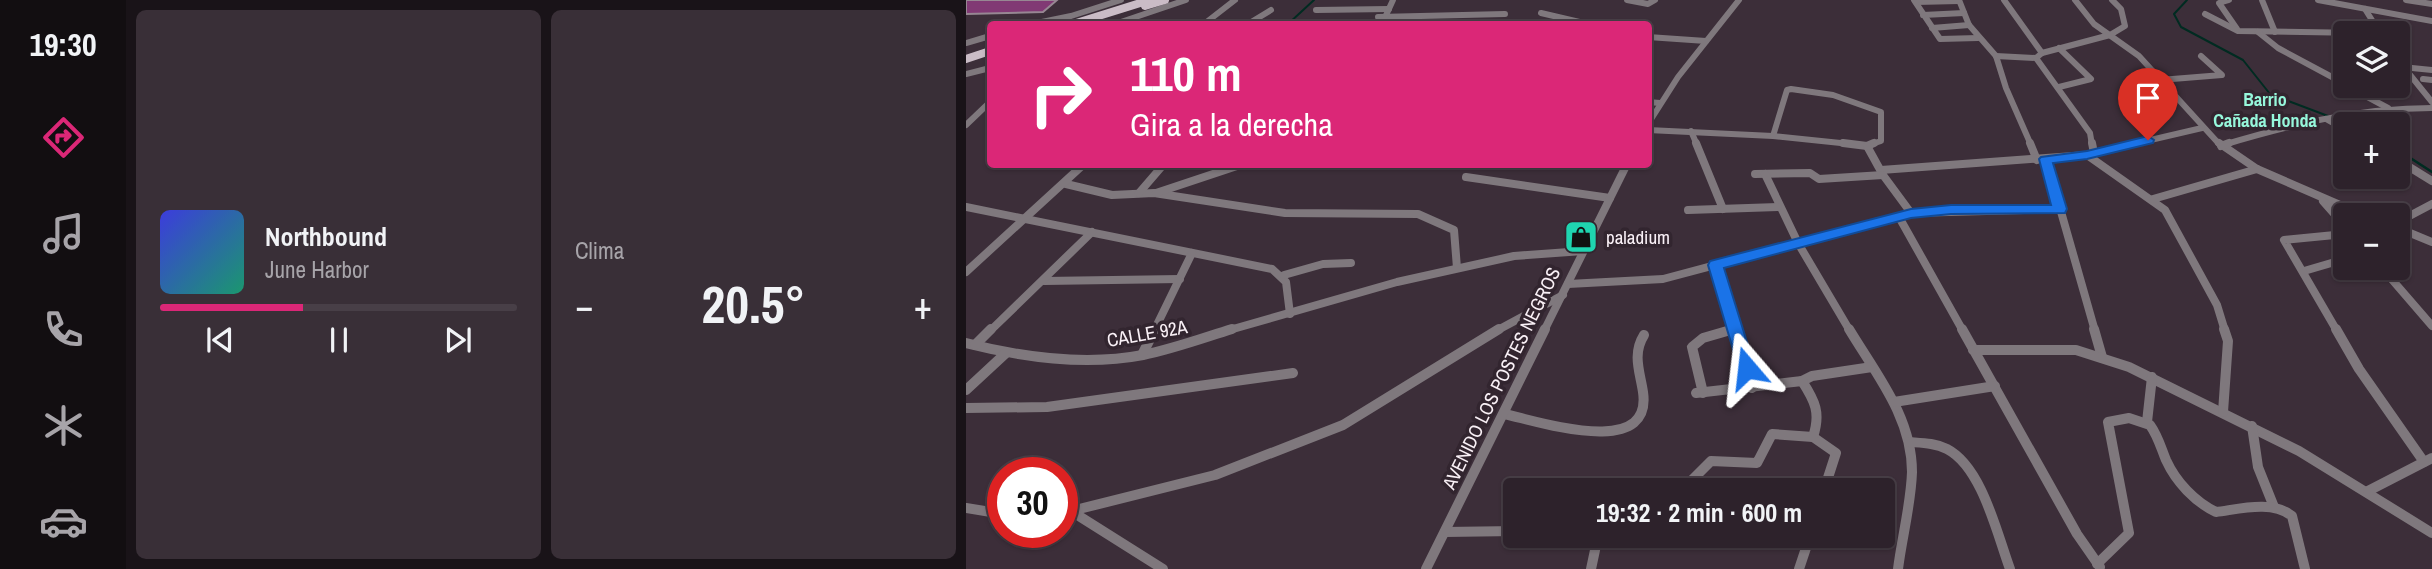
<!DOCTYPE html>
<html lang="es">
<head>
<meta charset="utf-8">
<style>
  body { margin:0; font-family:"Archivo Narrow",sans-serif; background:#392f37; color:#f1f3f6; height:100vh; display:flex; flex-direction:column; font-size:26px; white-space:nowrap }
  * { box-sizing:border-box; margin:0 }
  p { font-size:23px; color:#a7a4a9 }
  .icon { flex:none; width:38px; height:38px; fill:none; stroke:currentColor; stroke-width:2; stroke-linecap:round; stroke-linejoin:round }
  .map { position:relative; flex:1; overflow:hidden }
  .panel { display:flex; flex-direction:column; gap:10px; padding:10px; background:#191318; width:840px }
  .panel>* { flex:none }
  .hud { position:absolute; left:21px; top:21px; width:665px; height:147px; border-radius:7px; box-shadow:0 2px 5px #0004,0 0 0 2px #483f47; background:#db2777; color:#fff; overflow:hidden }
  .controls { position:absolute; left:1367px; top:21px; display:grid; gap:14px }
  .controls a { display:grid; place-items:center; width:77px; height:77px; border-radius:7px; background:#2d222b; box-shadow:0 2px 5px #0004,0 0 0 2px #483f47; font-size:35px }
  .speed { position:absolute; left:21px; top:457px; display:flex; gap:14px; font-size:35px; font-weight:700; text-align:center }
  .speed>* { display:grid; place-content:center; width:91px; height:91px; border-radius:50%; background:#2d222b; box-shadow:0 2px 5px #0004,0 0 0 2px #483f47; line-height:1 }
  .speed .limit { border:10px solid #d22; background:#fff; color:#111 }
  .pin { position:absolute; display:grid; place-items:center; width:60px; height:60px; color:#fff; margin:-72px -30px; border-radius:50% 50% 50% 0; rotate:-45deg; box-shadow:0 0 7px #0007 }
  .pin .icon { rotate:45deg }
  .me { position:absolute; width:77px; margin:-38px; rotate:343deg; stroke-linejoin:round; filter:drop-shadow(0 0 5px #0008) }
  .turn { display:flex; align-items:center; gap:24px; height:147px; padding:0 28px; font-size:32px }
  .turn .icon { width:91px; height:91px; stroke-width:2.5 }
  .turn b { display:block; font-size:49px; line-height:60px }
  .big { font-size:52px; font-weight:700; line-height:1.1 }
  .panel .tile { flex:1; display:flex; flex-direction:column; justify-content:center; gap:10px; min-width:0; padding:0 24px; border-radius:10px; background:#392f37 }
  .song { display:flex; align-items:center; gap:21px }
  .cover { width:84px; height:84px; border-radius:10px; background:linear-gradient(135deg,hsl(240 70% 55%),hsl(160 70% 35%)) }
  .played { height:7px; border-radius:4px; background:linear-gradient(90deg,#db2777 40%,#483f47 40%) }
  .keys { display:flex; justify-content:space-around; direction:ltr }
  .heat { display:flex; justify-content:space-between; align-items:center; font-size:38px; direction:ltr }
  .panel .tiles { flex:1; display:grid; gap:10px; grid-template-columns:repeat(2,1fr) }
  .trip { position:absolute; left:537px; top:478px; width:392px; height:70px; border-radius:7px; background:#2d222b; box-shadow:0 2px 5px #0004,0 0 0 2px #483f47; font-weight:700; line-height:70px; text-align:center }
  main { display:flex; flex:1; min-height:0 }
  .tabs { display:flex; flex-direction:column; width:126px; justify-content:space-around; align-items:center; background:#120e11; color:#a7a4a9 }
  .tabs .icon { width:49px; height:49px }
  .tabs .on { color:#db2777 }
  .tabs b { font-size:32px; color:#f1f3f6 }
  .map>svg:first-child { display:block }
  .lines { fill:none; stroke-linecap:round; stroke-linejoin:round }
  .stream-far1 { stroke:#002b21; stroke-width:2 }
  .stream { stroke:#002b21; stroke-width:2.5 }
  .building { fill:#813974; stroke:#978793; stroke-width:2 }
  .minor-far2 { stroke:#7f787d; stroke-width:6 }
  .minor-far1 { stroke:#7f787d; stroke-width:8 }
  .minor { stroke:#7f787d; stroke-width:10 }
  .major { stroke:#cabcc6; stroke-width:8 }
  .route { fill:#1a73e8; stroke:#114b97; stroke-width:2 }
  .labels { text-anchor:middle; stroke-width:7; stroke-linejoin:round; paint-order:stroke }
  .far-neighbourhood-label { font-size:18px; font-weight:bold; fill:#96f7db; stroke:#32252f }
  .poi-label { font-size:19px; fill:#f9f0f6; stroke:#32252f; text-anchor:start }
  .street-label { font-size:19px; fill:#f9f0f6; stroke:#32252f }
</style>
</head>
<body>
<main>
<nav class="tabs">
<b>19:30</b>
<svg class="icon on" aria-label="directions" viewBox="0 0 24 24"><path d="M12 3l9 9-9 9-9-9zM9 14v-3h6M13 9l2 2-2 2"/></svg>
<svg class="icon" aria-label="music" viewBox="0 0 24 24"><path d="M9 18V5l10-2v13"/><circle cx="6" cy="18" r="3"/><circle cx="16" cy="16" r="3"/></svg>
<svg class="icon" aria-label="phone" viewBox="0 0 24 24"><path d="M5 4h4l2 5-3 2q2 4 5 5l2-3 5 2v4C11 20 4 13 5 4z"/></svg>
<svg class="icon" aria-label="climate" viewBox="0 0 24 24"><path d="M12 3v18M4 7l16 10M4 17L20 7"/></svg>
<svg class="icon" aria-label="car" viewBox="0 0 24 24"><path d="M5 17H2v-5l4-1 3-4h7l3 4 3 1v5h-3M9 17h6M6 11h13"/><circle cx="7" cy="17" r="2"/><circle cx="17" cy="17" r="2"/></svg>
</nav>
<section class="panel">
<div class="tiles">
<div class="tile">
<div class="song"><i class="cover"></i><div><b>Northbound</b><p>June Harbor</p></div></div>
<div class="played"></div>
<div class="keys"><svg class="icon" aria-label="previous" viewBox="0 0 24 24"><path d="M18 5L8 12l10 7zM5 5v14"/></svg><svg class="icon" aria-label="pause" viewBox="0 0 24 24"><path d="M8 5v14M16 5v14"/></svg><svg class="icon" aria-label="next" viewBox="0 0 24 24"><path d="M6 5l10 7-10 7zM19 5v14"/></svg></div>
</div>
<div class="tile"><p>Clima</p>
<div class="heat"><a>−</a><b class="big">20.5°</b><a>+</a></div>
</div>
</div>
</section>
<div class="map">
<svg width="1466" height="569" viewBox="0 0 1466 569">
  <rect width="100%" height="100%" fill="#3c2e39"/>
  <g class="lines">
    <!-- stream-far1 -->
    <g class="stream-far1">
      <polyline points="1221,0 1208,14 1215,27 1277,60 1304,94 1362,116"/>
      <polyline points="322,24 348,0"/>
      <polyline points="1373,121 1380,124"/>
    </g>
    <!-- stream -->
    <polyline class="stream" points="1432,150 1466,172"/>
  </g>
  <!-- building -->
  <polygon class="building" points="0,0 91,0 77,12 0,14"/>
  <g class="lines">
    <!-- minor-far2 -->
    <g class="minor-far2">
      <polyline points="661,0 682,4 689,0"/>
      <polyline points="948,0 974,39 1012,38"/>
      <polyline points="993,0 1003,25 1030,56 1040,88 1065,145"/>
      <polyline points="1038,0 1076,53"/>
      <polyline points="1109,0 1128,24 1173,56 1254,145"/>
      <polyline points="1263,0 1253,3 1271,29"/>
      <polyline points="1296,0 1309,32"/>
      <polyline points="1352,0 1466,21"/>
      <polyline points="1440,0 1466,4"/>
      <polyline points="950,2 993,1"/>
      <polyline points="1399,9 1414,33"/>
      <polyline points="350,10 423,9"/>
      <polyline points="575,13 622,24"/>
      <polyline points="1239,14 1272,31 1398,33"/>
      <polyline points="957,15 998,13"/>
      <polyline points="412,17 539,14"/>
      <polyline points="66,24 105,16 155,0"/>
      <polyline points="149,24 220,0"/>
      <polyline points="238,24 269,0"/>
      <polyline points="282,24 305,10"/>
      <polyline points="416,24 427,0"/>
      <polyline points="966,28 1003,25"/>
      <polyline points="1292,32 1312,48 1379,84"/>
      <polyline points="682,37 740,41"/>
      <polyline points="0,43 24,36"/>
      <polyline points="1093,48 1125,79 1093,87"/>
      <polyline points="1030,56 1070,58"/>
      <polyline points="1432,60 1466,102"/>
      <polyline points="1436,67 1466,70"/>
      <polyline points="0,74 24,68"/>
      <polyline points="1457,79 1466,80"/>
      <polyline points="1194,80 1256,75 1235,56"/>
      <polyline points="1381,86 1422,108"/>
      <polyline points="682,102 694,103"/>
      <polyline points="1360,119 1379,130"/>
      <polyline points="682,124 712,77 773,0"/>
      <polyline points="0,125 24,102"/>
      <polyline points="682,130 807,136 894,145"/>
      <polyline points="725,131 731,145"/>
      <polyline points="807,136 821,90 825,89 867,95 915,112 915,141 903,145"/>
      <polyline points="1126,145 1124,133 1070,58 1076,53 1144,35 1159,26 1155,9 1146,0"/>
      <polyline points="1163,145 1236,128"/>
      <path d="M 1257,145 C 1328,124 1392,108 1466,108"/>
    </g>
    <!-- minor-far1 -->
    <g class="minor-far1">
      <polyline points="730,143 757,209"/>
      <polyline points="877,143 901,146 917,175 945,213"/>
      <polyline points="1064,143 1071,160"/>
      <polyline points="1126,143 1128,153"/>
      <polyline points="1253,143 1291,169 1397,215"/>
      <polyline points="901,146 908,143"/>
      <polyline points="1255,146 1263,143"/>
      <polyline points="1121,155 1199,210 1251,305 1259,331"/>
      <polyline points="1080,159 1129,331"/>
      <polyline points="1432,160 1466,181"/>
      <polyline points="915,170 1121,155 1170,143"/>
      <polyline points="789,174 844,173 853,179 917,175"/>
      <polyline points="799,174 832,243 884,331"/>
      <polyline points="500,177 644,198"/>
      <polyline points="100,184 146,195 188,193 319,213 452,214 488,230 491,268"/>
      <polyline points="173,193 198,164"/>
      <polyline points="190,193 277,164"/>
      <polyline points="1187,199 1291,169"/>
      <polyline points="1357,201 1379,226"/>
      <polyline points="0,207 306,269 320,282 324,314"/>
      <polyline points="722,210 812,207"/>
      <polyline points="933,217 997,331"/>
      <polyline points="1432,222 1466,204"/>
      <polyline points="1432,228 1466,242"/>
      <polyline points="749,265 769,331"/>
      <polyline points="1416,268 1466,326"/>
      <polyline points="1338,271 1379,259"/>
      <polyline points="0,272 118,164"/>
      <polyline points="318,275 357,264 385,263"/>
      <polyline points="78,281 214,279"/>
      <polyline points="602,284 697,279 945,213 1094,209"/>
      <polyline points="24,331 126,232"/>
      <polyline points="188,331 226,253"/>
      <polyline points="260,331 431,282 548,256 617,251"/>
      <polyline points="530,331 597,295"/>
      <polyline points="578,331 661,164"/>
      <polyline points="762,331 769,329"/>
      <polyline points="1371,331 1318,240 1379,234"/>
    </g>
    <!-- minor -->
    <g class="minor">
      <polyline points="768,329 786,388"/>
      <path d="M 883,329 C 910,374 946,417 946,472 C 945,504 936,537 932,569"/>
      <polyline points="996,329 1111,534 1134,567"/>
      <polyline points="1128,329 1136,357"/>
      <polyline points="1370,329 1393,369 1458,462"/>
      <path d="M 0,343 C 55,357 120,366 177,355 C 207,349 237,338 266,329"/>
      <polyline points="9,345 25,329"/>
      <polyline points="1007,350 1110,350 1163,367 1333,451 1466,533"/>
      <polyline points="176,355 189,329"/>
      <polyline points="0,390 40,353"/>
      <polyline points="730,393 836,381 846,376 906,367"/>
      <polyline points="737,393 726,347 737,338 768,329"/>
      <polyline points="928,402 1029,386"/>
      <polyline points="0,408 81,407 327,373"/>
      <polyline points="1257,412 1262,341 1258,329"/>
      <path d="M 538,414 C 572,421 687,460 677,392 C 674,372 666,354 678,335"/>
      <polyline points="1181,422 1186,377"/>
      <polyline points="1286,426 1292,467 1308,507"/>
      <polyline points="847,437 870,453 858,490"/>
      <path d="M 943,442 C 956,443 969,443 981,449 C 1016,467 1031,534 1044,569"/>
      <path d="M 716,490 L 745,461 L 791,463 L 806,434 L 847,437 C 855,413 849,401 836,381"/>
      <polyline points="1402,491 1466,458"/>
      <polyline points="0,508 37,514"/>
      <polyline points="96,511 105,511 197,569"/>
      <polyline points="105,511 249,475 377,425 533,329"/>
      <polyline points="479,532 550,531"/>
      <path d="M 1131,564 L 1163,533 L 1142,422 L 1163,418 L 1184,425 C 1192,436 1195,448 1200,460 C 1210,482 1229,502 1250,512 C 1274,509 1306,500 1326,516 L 1339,569"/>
      <polyline points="460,569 579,329"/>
      <polyline points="625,569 632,536"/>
      <polyline points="833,569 844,536"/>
    </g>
    <!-- major -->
    <g class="major">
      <polyline points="179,6 199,0"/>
      <polyline points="107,24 184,0"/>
      <polyline points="0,59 24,51"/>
    </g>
  </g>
  <!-- route -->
  <polygon class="route" points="1182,136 1188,140 1187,143 1121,159 1087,163 1101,209 1099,213 985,214 945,218 758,268 789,368 787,373 774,373 742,265 744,261 945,209 985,205 1085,205 1073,159 1075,157 1121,151"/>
  <!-- icons -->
  <defs>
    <symbol id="shop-square" viewBox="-11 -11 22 22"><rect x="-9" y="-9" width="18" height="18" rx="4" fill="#1fd5b0" stroke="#32252f"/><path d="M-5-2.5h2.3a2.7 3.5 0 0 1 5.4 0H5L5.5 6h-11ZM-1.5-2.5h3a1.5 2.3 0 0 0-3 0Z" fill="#111"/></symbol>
  </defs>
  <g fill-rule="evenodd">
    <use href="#shop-square" x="596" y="218" width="38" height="38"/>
  </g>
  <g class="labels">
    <!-- far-neighbourhood labels -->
    <g class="far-neighbourhood-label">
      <text x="1299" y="106">Barrio<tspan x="1299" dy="21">Cañada Honda</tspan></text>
    </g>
    <!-- poi labels -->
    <g class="poi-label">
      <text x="640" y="244">paladium</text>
    </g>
    <!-- street labels -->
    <g class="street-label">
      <text transform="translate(181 333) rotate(-10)" y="7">CALLE 92A</text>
      <text transform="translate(535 378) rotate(-64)" y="7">AVENIDO LOS POSTES NEGROS</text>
    </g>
  </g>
</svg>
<div class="controls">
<a><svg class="icon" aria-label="layers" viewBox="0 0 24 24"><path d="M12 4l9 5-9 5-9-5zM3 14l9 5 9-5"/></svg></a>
<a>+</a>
<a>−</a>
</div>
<div class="speed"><div class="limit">30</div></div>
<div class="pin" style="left:1182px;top:140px;background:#d93025"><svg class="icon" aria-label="arrive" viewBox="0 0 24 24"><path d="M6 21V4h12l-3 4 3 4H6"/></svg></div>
<svg class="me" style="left:781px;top:368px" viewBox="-20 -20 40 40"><path d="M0-17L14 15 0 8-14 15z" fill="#1a73e8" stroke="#fff" stroke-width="4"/></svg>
<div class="trip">19:32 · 2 min · 600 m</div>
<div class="hud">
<div class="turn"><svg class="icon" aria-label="right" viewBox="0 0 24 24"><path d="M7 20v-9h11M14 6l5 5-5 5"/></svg><div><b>110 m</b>Gira a la derecha</div></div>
</div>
</div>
</main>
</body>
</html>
